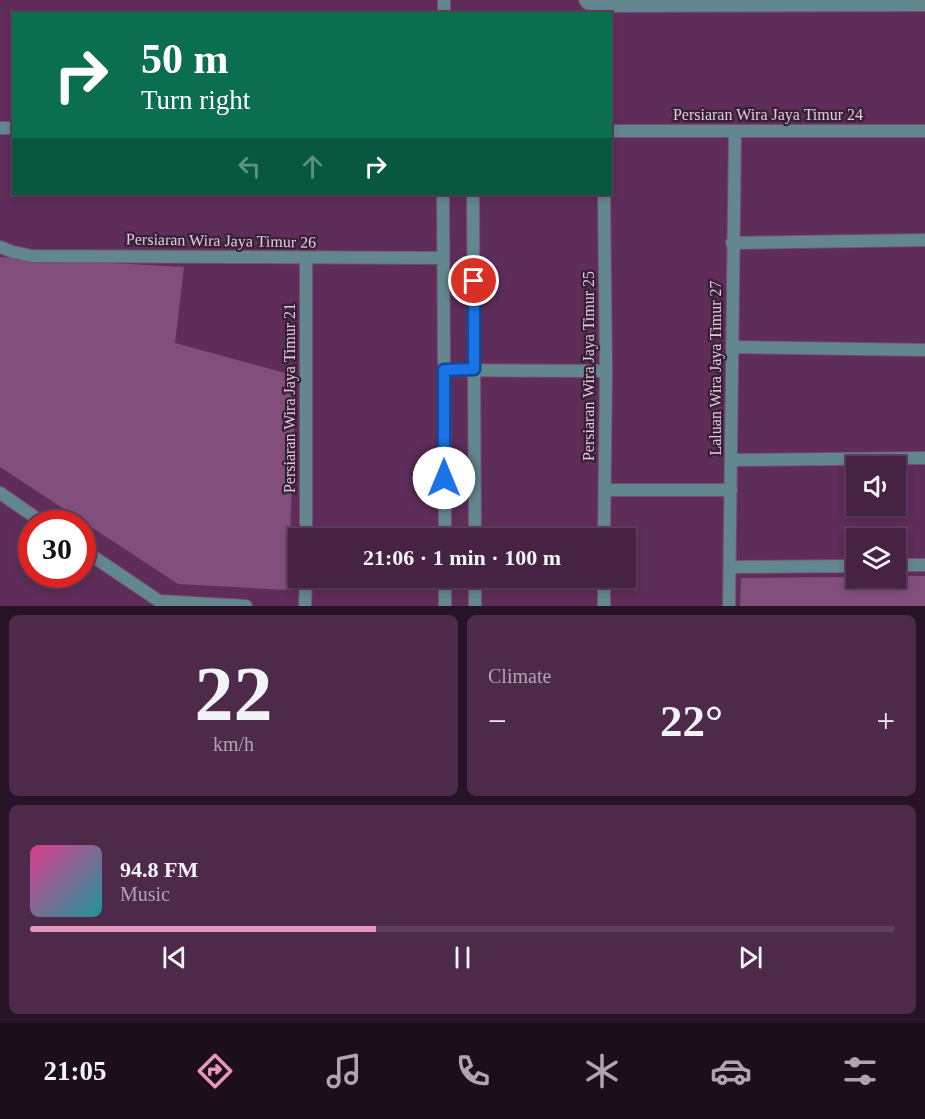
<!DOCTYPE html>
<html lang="en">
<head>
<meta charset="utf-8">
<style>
  body { margin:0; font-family:Georgia,serif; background:#4d2a4a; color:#f1f3f6; height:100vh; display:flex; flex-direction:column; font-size:22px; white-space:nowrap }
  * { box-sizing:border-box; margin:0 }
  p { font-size:20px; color:#b0a4b2 }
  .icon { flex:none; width:33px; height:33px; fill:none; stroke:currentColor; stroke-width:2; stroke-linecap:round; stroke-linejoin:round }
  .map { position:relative; height:606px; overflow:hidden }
  .side { display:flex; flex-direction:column; gap:9px; padding:9px; background:#261325; flex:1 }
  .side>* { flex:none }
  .guide { position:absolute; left:12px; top:12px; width:600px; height:183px; border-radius:0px; box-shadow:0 3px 9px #0003,0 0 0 2px #5e3f5c; background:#0b6e4f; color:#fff; overflow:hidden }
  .controls { position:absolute; left:846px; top:456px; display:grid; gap:12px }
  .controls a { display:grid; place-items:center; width:60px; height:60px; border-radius:0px; background:#462243; box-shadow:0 3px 9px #0003,0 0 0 2px #5e3f5c; font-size:30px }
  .speed { position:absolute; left:18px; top:510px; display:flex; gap:12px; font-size:30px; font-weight:700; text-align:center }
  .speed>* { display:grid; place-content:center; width:78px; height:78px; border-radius:50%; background:#462243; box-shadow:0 3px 9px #0003,0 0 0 2px #5e3f5c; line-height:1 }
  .speed .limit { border:9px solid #d22; background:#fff; color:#111 }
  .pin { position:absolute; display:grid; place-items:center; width:51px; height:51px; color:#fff; margin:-26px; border:3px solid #fff; border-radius:50%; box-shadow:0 2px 6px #0007 }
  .me { position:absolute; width:66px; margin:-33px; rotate:0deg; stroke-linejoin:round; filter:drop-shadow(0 0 4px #0008) }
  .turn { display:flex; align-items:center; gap:21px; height:126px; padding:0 30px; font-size:27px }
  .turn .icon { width:78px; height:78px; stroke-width:2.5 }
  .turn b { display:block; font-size:42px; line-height:51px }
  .lanes { display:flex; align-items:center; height:57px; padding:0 30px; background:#0003; justify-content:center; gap:30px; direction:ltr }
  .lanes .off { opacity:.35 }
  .big { font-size:45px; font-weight:700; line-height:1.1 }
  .side .card { flex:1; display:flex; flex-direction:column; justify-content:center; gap:9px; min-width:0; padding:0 21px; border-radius:9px; background:#4d2a4a }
  .side .dial { align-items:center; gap:0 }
  .dial b { font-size:78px; line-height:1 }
  .song { display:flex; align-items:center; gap:18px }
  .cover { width:72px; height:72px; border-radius:9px; background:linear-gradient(135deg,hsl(330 70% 55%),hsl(180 70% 35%)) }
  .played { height:6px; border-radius:3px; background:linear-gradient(90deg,#e797bd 40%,#5e3f5c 40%) }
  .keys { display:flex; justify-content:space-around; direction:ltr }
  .heat { display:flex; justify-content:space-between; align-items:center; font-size:33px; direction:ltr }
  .side .tiles { flex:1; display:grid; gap:9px; grid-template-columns:1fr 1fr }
  .card:last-child { grid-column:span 2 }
  .trip { position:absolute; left:288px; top:528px; width:348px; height:60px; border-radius:0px; background:#462243; box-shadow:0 3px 9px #0003,0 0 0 2px #5e3f5c; font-weight:700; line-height:60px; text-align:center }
  .tab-bar { display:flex; height:96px; justify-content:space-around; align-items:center; background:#1c0e1b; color:#b0a4b2 }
  .tab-bar .icon { width:42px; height:42px }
  .tab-bar .on { color:#e797bd }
  .tab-bar b { font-size:27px; color:#f1f3f6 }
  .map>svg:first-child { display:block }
  .green { fill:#824f7c }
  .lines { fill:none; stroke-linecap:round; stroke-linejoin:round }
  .minor-casing { stroke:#794c74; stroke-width:14 }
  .minor { stroke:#63878e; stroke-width:12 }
  .route-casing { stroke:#114b97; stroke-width:15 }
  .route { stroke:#1a73e8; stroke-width:10 }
  .labels { text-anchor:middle; stroke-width:4.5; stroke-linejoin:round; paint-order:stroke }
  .street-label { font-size:16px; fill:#e4c7e0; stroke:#362033 }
</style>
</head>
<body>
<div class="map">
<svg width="925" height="606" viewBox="0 0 925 606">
  <rect width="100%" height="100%" fill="#5e2d59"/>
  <!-- green -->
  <g class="green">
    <polygon points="0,257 184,267 175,343 296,376 288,590 178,584 0,467"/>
    <polygon points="896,576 925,576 925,606 740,606 741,578 856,577 896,578"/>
  </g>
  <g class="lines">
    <defs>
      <g id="minor">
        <polyline points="585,0 587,3 598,6 925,5"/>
        <polyline points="444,14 444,0"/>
        <polyline points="0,128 14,128"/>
        <polyline points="610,131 925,131"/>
        <polyline points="443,194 445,538"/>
        <polyline points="473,194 475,538"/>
        <polyline points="604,194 606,371 604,538"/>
        <polyline points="732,243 925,240"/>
        <path d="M 0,247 L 13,252 L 32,256 C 169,256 306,258 443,258"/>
        <polyline points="732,347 925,350"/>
        <polyline points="444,370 606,371"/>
        <polyline points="731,460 925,458"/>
        <polyline points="605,490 731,490"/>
        <polyline points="0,493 45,524"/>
        <polyline points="306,538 306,258"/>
        <polyline points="82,549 159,601 246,606"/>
        <polyline points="896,565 925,565"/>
        <polyline points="730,567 856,566"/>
        <polyline points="445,578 445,606"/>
        <polyline points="475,578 475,606"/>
        <polyline points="305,606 306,578"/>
        <polyline points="604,606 604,578"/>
        <polyline points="729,606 735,131"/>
      </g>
    </defs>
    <!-- minor casing -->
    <use href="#minor" class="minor-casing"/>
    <!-- minor -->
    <use href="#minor" class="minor"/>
  </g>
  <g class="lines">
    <defs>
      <polyline id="route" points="444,478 444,370 474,369 474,281"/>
    </defs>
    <!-- route casing -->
    <use href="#route" class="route-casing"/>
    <!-- route -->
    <use href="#route" class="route"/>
  </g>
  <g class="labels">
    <!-- street labels -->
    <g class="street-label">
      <text x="768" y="120">Persiaran Wira Jaya Timur 24</text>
      <text transform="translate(221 240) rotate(1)" y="6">Persiaran Wira Jaya Timur 26</text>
      <text transform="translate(588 366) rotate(-90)" y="6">Persiaran Wira Jaya Timur 25</text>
      <text transform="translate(715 368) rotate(-90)" y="6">Laluan Wira Jaya Timur 27</text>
      <text transform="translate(289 398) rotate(-90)" y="6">Persiaran Wira Jaya Timur 21</text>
    </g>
  </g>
</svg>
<div class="controls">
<a><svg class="icon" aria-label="sound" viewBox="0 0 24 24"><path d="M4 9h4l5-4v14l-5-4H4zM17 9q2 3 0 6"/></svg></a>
<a><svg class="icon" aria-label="layers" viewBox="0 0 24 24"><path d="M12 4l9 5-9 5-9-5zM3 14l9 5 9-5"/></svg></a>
</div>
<div class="speed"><div class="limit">30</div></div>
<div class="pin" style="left:474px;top:281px;background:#d93025"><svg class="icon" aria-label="arrive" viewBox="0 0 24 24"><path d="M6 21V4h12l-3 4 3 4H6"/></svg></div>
<svg class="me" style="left:444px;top:478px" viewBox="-20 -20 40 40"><circle r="19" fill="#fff"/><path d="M0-13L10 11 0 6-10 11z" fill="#1a73e8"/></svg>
<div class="trip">21:06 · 1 min · 100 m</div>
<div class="guide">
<div class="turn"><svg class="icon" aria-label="right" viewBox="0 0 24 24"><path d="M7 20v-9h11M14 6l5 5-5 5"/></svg><div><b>50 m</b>Turn right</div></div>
<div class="lanes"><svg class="icon off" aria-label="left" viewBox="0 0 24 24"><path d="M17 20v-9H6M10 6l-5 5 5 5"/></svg><svg class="icon off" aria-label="ahead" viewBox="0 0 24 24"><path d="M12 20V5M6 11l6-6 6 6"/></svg><svg class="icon" aria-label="right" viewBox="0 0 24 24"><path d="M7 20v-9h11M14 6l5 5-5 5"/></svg></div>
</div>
</div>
<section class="side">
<div class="tiles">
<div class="card dial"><b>22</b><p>km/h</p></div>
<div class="card"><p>Climate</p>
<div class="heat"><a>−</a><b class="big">22°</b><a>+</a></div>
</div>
<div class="card">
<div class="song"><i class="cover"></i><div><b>94.8 FM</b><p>Music</p></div></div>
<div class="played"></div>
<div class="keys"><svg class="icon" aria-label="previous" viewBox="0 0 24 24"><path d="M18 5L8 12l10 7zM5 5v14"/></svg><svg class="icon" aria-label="pause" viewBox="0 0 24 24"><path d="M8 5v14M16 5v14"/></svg><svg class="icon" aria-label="next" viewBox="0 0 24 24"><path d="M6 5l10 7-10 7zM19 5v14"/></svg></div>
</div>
</div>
</section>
<nav class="tab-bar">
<b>21:05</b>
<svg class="icon on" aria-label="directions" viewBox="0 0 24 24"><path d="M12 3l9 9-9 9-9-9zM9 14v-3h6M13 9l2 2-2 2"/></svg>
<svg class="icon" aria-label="music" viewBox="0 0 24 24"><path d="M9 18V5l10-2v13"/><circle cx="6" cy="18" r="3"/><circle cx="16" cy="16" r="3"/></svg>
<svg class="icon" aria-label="phone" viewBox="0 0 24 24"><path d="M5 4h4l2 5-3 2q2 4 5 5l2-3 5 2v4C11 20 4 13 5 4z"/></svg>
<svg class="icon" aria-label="climate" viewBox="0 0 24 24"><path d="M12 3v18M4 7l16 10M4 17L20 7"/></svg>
<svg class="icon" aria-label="car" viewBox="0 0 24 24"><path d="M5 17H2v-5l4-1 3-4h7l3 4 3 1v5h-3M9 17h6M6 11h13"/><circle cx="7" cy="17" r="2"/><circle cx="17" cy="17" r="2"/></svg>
<svg class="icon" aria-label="filters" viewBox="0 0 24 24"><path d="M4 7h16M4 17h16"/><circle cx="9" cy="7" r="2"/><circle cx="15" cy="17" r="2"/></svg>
</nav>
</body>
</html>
